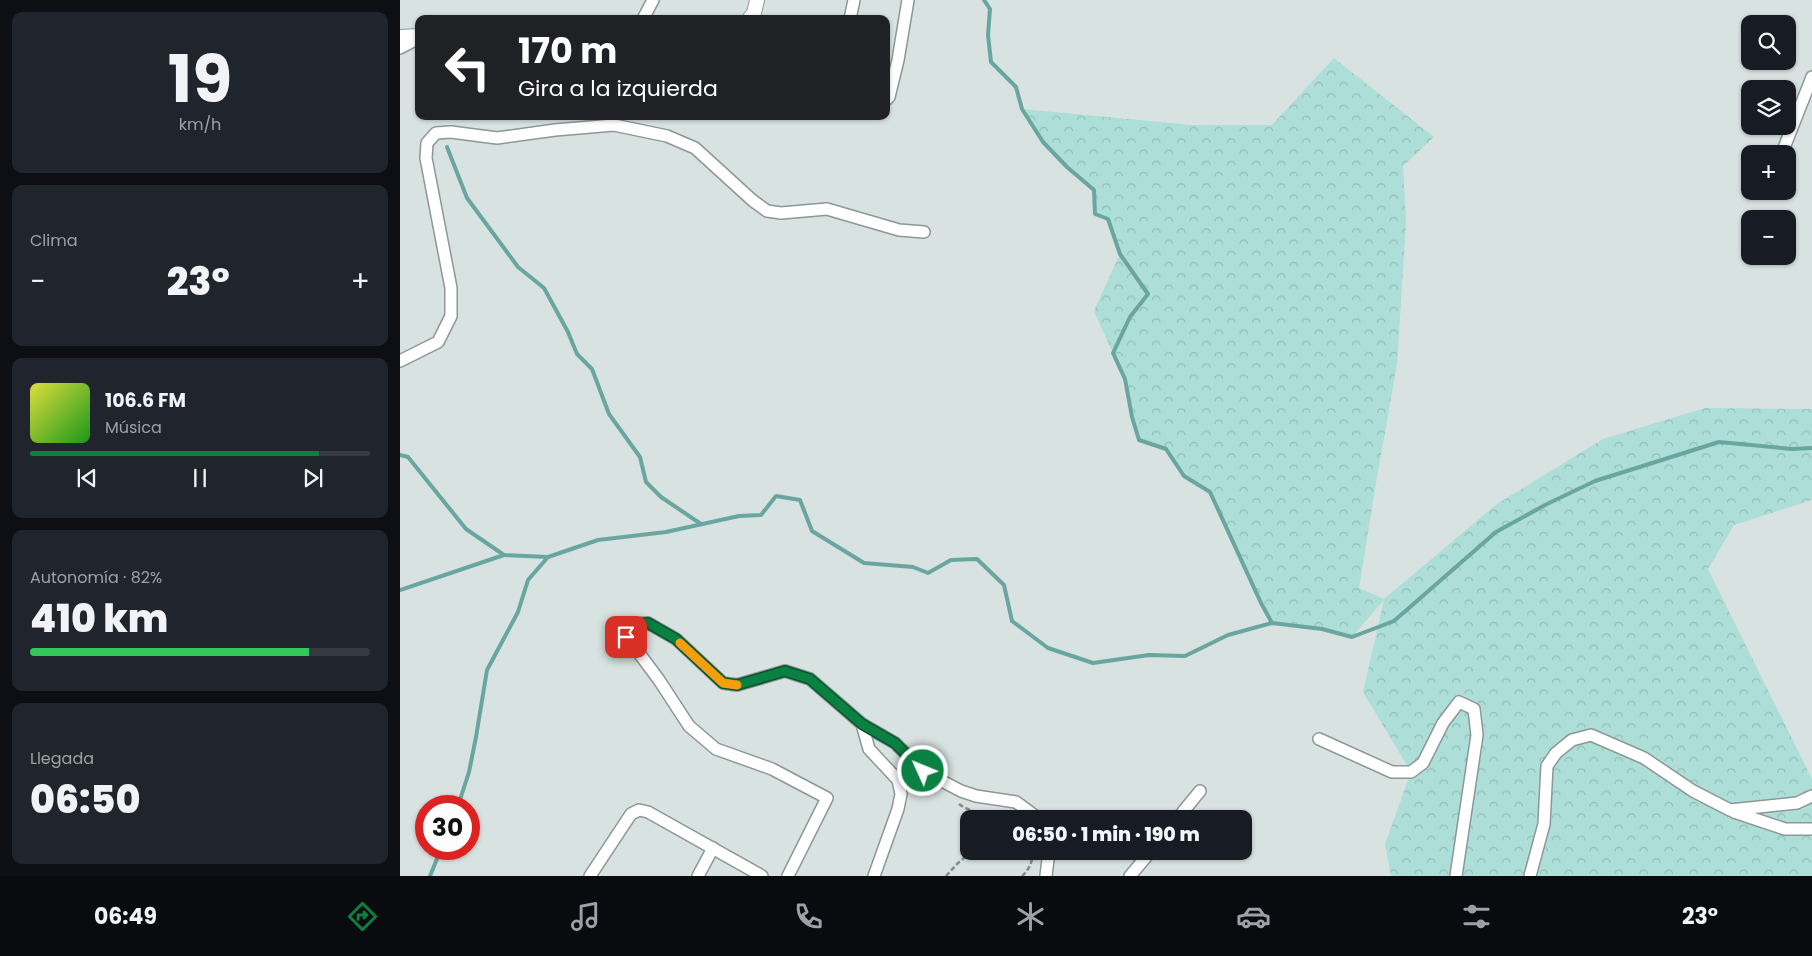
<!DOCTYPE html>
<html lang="es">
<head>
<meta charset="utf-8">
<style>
  body { margin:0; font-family:Poppins,sans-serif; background:#20242c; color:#f1f3f6; height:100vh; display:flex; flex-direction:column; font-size:19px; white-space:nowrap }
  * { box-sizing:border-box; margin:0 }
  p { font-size:16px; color:#9ea1a6 }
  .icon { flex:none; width:28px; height:28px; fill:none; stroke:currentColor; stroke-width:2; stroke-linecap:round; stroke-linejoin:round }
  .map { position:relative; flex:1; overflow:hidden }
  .panel { display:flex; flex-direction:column; gap:12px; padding:12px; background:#0d0f14; width:400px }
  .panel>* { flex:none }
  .banner { position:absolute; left:15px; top:15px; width:475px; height:105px; border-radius:10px; box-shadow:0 1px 4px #0004; background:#202124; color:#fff; overflow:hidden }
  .buttons { position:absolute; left:1341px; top:15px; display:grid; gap:10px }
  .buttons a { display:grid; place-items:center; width:55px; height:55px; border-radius:10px; background:#171b24; box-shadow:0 1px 4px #0004; font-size:25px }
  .speed { position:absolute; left:15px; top:795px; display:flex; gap:10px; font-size:25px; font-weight:700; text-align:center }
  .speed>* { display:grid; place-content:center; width:65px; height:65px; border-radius:50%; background:#171b24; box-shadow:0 1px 4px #0004; line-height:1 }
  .speed .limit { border:8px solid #d22; background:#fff; color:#111 }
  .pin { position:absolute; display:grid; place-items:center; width:42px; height:42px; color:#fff; margin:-21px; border-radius:10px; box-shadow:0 2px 8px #0006 }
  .me { position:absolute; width:55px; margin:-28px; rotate:314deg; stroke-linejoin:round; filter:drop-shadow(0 0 4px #0008) }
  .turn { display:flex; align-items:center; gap:18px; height:105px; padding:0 20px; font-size:22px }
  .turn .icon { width:65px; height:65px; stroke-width:2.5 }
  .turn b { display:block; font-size:35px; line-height:42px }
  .big { font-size:38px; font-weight:800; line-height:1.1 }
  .panel .tile { flex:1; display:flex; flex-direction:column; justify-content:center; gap:8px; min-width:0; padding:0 18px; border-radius:10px; background:#20242c }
  .panel .dial { align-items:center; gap:0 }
  .dial b { font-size:65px; line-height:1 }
  .song { display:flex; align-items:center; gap:15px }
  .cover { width:60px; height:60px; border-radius:8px; background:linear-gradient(135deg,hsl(60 70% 55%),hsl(120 70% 35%)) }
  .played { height:5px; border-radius:2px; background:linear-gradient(90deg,#0b8043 85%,#363941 85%) }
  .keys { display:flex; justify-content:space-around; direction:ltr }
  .heat { display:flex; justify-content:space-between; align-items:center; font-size:28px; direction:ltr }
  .charge { height:8px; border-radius:4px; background:linear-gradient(90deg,#34c759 82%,#363941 0) }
  .trip { position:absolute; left:560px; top:810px; width:292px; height:50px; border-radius:10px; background:#171b24; box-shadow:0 1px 4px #0004; font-weight:800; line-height:50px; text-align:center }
  .menu { display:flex; height:80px; justify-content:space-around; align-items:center; background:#090b0e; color:#9ea1a6 }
  .menu .icon { width:35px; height:35px }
  .menu .active { color:#0b8043 }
  .menu b { font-size:22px; color:#f1f3f6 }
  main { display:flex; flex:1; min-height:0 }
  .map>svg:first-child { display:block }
  .forest { fill:url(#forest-crowns) }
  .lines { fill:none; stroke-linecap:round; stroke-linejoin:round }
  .stream { stroke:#6aa6a0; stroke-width:4 }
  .minor-casing { stroke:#8d9796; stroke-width:14 }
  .tertiary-casing { stroke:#8d9796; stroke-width:16 }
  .path { stroke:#848c8b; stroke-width:2.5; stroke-dasharray:5 2.5; stroke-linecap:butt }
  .minor { stroke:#fff; stroke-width:11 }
  .tertiary { stroke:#fff; stroke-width:14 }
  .route-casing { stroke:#07532c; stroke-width:12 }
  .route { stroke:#0b8043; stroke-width:9 }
  .slow { stroke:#f59e0b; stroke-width:9 }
</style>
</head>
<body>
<main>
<section class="panel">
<div class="tile dial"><b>19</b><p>km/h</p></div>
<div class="tile"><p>Clima</p>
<div class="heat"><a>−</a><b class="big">23°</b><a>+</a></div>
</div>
<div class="tile">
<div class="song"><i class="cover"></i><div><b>106.6 FM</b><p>Música</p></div></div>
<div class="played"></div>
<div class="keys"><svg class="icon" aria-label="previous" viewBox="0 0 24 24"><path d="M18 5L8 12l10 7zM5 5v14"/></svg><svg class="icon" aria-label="pause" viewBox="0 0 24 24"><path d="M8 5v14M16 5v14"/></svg><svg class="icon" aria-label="next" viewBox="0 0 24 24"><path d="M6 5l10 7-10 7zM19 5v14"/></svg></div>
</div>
<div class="tile"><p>Autonomía · 82%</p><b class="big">410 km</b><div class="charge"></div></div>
<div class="tile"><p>Llegada</p><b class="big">06:50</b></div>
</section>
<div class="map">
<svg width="1412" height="876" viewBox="0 0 1412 876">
  <defs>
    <pattern id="forest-crowns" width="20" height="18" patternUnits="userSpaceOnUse" patternTransform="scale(1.25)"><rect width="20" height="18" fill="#added8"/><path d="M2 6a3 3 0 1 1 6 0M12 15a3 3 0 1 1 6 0" fill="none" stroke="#94beb9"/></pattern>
  </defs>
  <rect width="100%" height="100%" fill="#d8e2e1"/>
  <!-- forest -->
  <path class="forest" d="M 934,58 L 1034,137 L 1003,166 L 1006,223 L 997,364 L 976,483 L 959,588 L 984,599 L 1097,504 L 1203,439 L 1305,408 L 1412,409 L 1412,500 L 1334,525 L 1308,569 L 1412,779 L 1412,876 L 991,876 L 985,844 L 1011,772 L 963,692 L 984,600 L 952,637 L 922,629 L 872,623 L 860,603 L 810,492 L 784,476 L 766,449 L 739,440 C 734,424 732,407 727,391 C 719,363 705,337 694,311 L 720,254 L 708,219 L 695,214 L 694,190 L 667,167 L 643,142 L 622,109 L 792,125 L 872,125 Z"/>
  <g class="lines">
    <!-- stream -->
    <g class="stream">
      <polyline points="584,0 590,9 588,35 591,62 616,87 622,109 643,142 667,167 694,190 695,214 708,219 720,254 748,294 730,317 713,353 725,379 732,417 739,440 766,449 784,476 810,492 861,603 872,623"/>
      <polyline points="47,147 67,198 118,267 144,288 168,332 177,354 192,369 209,414 240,457 246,482 261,497 301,524"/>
      <polyline points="0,455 8,457 66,529 104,555 148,557"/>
      <polyline points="0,590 104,555"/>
      <polyline points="58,806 69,772 76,737 87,670 118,612 128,580 148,557 198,540 266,532 339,516 361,515 376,496 400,500 412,531 464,563 513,567 528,573 551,560 577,559 604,585 612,621 648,648 693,663 749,655 785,656 828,635 872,623 922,629 952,637 994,621 1096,532 1147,504 1195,481 1319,442 1392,449 1412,448"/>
      <polyline points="30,876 41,849"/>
    </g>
    <defs>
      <g id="minor">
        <polyline points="243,19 253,0"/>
        <polyline points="450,19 454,0"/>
        <polyline points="0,48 19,38"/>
        <polyline points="486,100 489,97 498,60 508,0"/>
        <polyline points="1382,153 1412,77"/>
        <polyline points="0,361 38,342 51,316 51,288 26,158 27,143 36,133 51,132 97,138 155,130 214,125 267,136 295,148 352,200 367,211 381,213 427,209 499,230 524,232"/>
        <polyline points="462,724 495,743 523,771 561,791 576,796 616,802 639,819"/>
        <polyline points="919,739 992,772 1011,772 1023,763 1043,723 1059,702 1074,709 1077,735 1056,876"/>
        <polyline points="1334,812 1385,829 1412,829"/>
        <polyline points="777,819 800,791"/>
        <polyline points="190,876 231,814 239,810 248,812 362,876"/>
        <polyline points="298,876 313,848"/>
        <polyline points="388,876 427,798 372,769 316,749 289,726 259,680 227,637 233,624 248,623 276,639 323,683 337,685 385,671 410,679 462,724 469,749 498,780 501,794 498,809 474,876"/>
        <polyline points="646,876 649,851"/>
        <polyline points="730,876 751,851"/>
        <polyline points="1130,876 1144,824 1147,766 1156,753 1172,740 1191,735 1244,758 1293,791 1330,810 1397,803 1412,796"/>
      </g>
      <g id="tertiary">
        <polyline points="349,19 354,13 357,0"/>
        <polyline points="0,37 19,36"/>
      </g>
    </defs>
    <!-- minor casing -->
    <use href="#minor" class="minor-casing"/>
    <!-- tertiary casing -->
    <use href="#tertiary" class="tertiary-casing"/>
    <!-- path -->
    <g class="path">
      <path d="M 559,804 C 570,813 589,813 603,819"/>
      <polyline points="573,811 576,819"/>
      <polyline points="546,876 557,864 572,851"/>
      <path d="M 622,876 C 629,870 634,860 632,851"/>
    </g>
    <!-- minor -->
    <use href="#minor" class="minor"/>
    <!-- tertiary -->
    <use href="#tertiary" class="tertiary"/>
  </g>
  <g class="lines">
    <defs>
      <polyline id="route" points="226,637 234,624 248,623 276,639 323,683 337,685 385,671 410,679 462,724 495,743 523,771"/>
    </defs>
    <!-- route casing -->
    <use href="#route" class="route-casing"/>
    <!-- route -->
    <use href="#route" class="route"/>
    <!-- slow -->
    <polyline class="slow" points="280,643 323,683 337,685"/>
  </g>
</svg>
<div class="buttons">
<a><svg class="icon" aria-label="search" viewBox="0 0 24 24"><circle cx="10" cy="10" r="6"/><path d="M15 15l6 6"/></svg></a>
<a><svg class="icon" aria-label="layers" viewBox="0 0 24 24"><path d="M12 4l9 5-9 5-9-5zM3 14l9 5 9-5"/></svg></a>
<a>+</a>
<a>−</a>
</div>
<div class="speed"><div class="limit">30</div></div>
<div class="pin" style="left:226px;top:637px;background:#d93025"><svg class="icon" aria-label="arrive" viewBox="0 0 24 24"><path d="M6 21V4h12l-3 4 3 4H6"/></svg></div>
<svg class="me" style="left:523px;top:771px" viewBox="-20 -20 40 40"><circle r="17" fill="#0b8043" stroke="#fff" stroke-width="3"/><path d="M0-11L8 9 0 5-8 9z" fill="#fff"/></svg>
<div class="trip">06:50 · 1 min · 190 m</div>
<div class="banner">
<div class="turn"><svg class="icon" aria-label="left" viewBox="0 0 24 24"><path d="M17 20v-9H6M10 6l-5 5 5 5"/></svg><div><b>170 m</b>Gira a la izquierda</div></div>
</div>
</div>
</main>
<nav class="menu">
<b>06:49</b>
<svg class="icon active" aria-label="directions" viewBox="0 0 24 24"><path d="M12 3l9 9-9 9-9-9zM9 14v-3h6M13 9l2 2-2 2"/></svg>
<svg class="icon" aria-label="music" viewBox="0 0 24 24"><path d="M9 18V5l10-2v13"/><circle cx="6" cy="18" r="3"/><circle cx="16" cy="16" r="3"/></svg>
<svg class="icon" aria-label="phone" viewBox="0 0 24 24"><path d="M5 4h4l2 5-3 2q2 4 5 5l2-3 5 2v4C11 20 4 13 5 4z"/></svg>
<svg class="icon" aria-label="climate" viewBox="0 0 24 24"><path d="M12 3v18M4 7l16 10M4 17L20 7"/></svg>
<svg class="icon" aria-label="car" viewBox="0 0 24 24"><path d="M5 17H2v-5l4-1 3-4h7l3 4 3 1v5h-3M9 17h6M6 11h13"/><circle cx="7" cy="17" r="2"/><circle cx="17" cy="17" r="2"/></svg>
<svg class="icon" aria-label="filters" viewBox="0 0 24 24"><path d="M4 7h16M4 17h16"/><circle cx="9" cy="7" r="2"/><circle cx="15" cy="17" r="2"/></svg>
<b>23°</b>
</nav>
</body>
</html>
